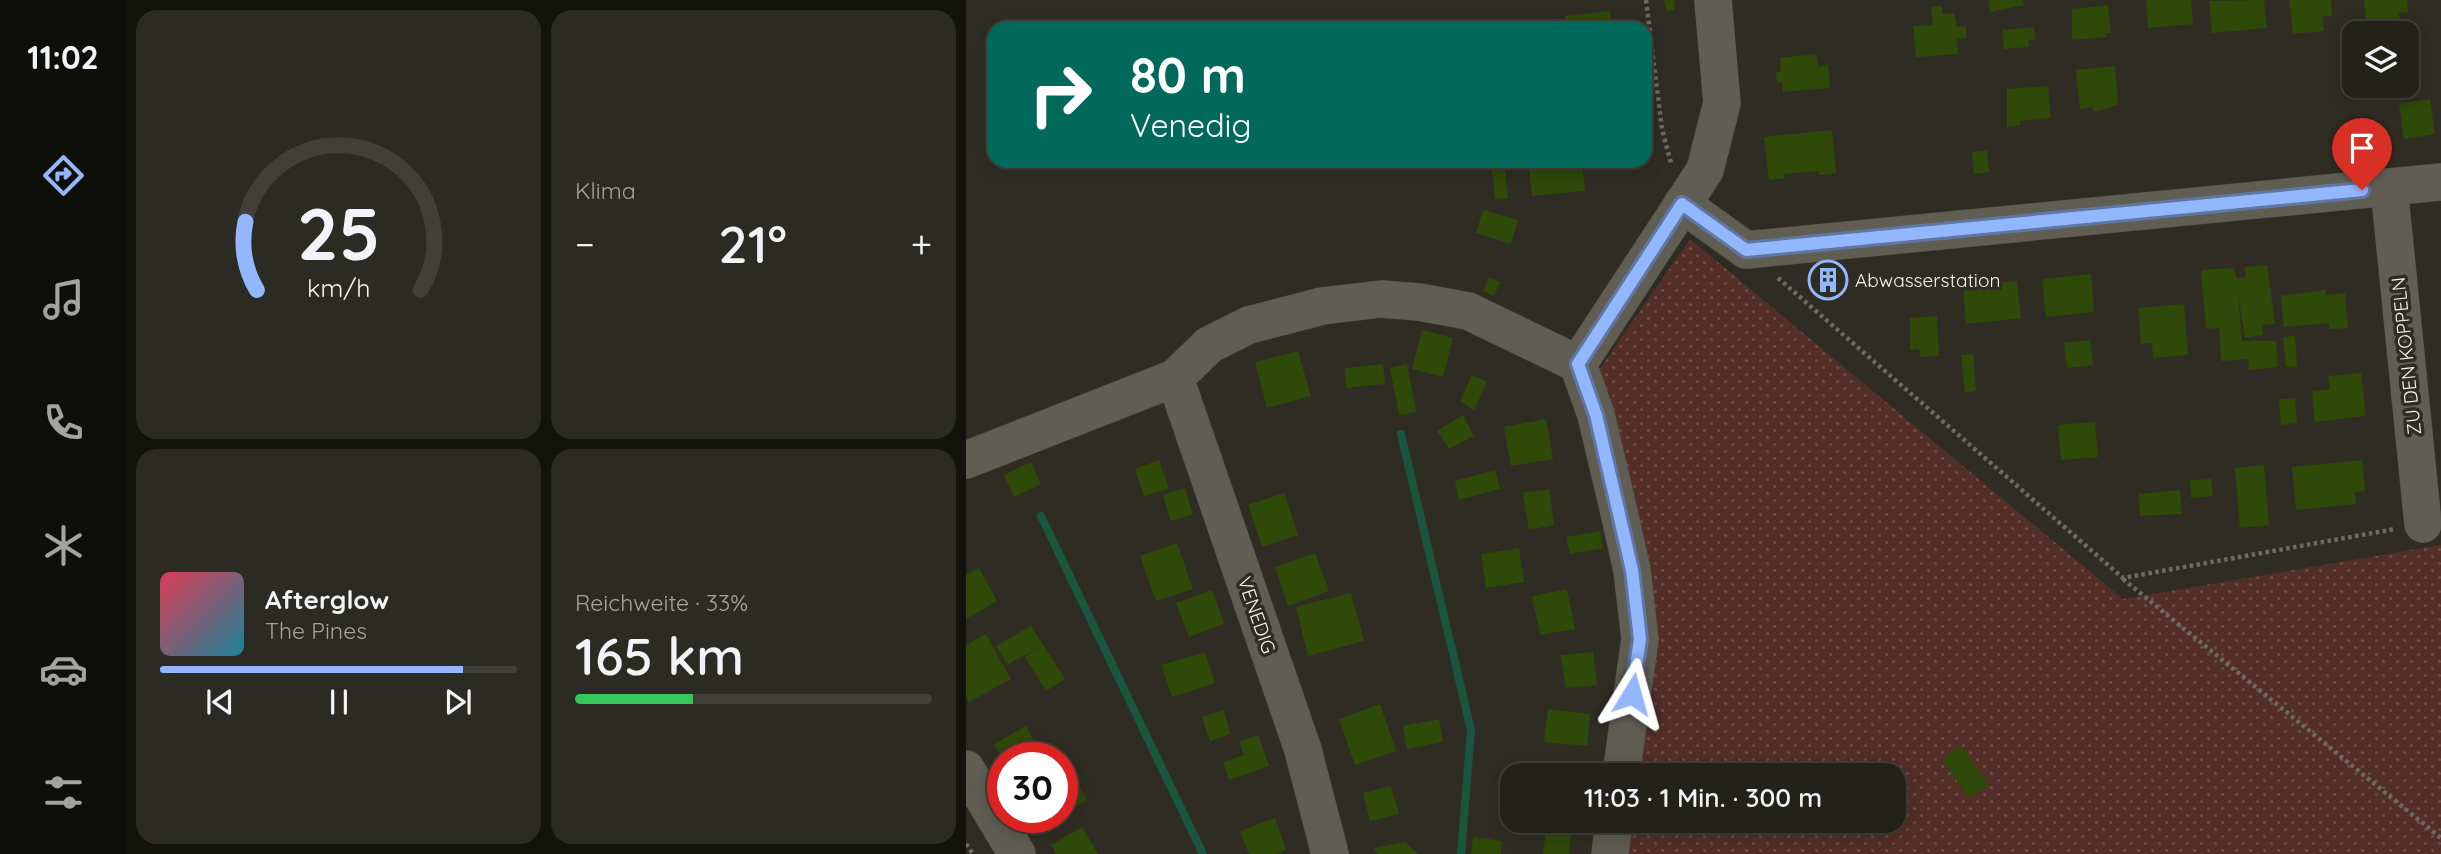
<!DOCTYPE html>
<html lang="de">
<head>
<meta charset="utf-8">
<style>
  body { margin:0; font-family:Quicksand,sans-serif; background:#2b2a23; color:#f1f3f6; height:100vh; display:flex; flex-direction:column; font-size:26px; white-space:nowrap }
  * { box-sizing:border-box; margin:0 }
  p { font-size:23px; color:#a3a4a2 }
  .icon { flex:none; width:38px; height:38px; fill:none; stroke:currentColor; stroke-width:2; stroke-linecap:round; stroke-linejoin:round }
  .map { position:relative; flex:1; overflow:hidden }
  .details { display:flex; flex-direction:column; gap:10px; padding:10px; background:#13130e; width:840px }
  .details>* { flex:none }
  .guide { position:absolute; left:21px; top:21px; width:665px; height:147px; border-radius:21px; box-shadow:0 4px 18px #0003,0 0 0 2px #403f39; background:#00695c; color:#fff; overflow:hidden }
  .buttons { position:absolute; left:1376px; top:21px; display:grid; gap:14px }
  .buttons a { display:grid; place-items:center; width:77px; height:77px; border-radius:14px; background:#23221a; box-shadow:0 4px 18px #0003,0 0 0 2px #403f39; font-size:35px }
  .speed { position:absolute; left:21px; top:742px; display:flex; gap:14px; font-size:35px; font-weight:700; text-align:center }
  .speed>* { display:grid; place-content:center; width:91px; height:91px; border-radius:50%; background:#23221a; box-shadow:0 4px 18px #0003,0 0 0 2px #403f39; line-height:1 }
  .speed .limit { border:10px solid #d22; background:#fff; color:#111 }
  .pin { position:absolute; display:grid; place-items:center; width:60px; height:60px; color:#fff; margin:-72px -30px; border-radius:50% 50% 50% 0; rotate:-45deg; box-shadow:0 0 7px #0007 }
  .pin .icon { rotate:45deg }
  .me { position:absolute; width:77px; margin:-38px; rotate:8deg; stroke-linejoin:round; filter:drop-shadow(0 0 5px #0008) }
  .turn { display:flex; align-items:center; gap:24px; height:147px; padding:0 28px; font-size:32px }
  .turn .icon { width:91px; height:91px; stroke-width:2.5 }
  .turn b { display:block; font-size:49px; line-height:60px }
  .big { font-size:52px; font-weight:600; line-height:1.1 }
  .details .card { flex:1; display:flex; flex-direction:column; justify-content:center; gap:10px; min-width:0; padding:0 24px; border-radius:21px; background:#2b2a23 }
  .details .dial { align-items:center; gap:0 }
  .dial svg { height:182px; overflow:visible; fill:none; stroke:#403f39; stroke-width:7; stroke-linecap:round; text-anchor:middle }
  .dial text { fill:#f1f3f6; stroke:none }
  .song { display:flex; align-items:center; gap:21px }
  .cover { width:84px; height:84px; border-radius:10px; background:linear-gradient(135deg,hsl(350 70% 55%),hsl(190 70% 35%)) }
  .played { height:7px; border-radius:4px; background:linear-gradient(90deg,#93b7fd 85%,#403f39 85%) }
  .keys { display:flex; justify-content:space-around; direction:ltr }
  .heat { display:flex; justify-content:space-between; align-items:center; font-size:38px; direction:ltr }
  .charge { height:10px; border-radius:5px; background:linear-gradient(90deg,#34c759 33%,#403f39 0) }
  .details .tiles { flex:1; display:grid; gap:10px; grid-template-columns:repeat(2,1fr) }
  .trip { position:absolute; left:534px; top:763px; width:406px; height:70px; border-radius:21px; background:#23221a; box-shadow:0 4px 18px #0003,0 0 0 2px #403f39; font-weight:600; line-height:70px; text-align:center }
  main { display:flex; flex:1; min-height:0 }
  .tab-bar { display:flex; flex-direction:column; width:126px; justify-content:space-around; align-items:center; background:#0e0e0a; color:#a3a4a2 }
  .tab-bar .icon { width:49px; height:49px }
  .tab-bar .current { color:#93b7fd }
  .tab-bar b { font-size:32px; color:#f1f3f6 }
  .map>svg:first-child { display:block }
  .grass { fill:url(#grass-dots) }
  .lines { fill:none; stroke-linecap:round; stroke-linejoin:round }
  .stream { stroke:#19563e; stroke-width:8 }
  .building { fill:#2f4908 }
  .minor-casing { stroke:#4c4b42; stroke-width:38 }
  .path { stroke:#6d6b62; stroke-width:4.5; stroke-dasharray:3.5 3.5; stroke-linecap:butt }
  .minor { stroke:#605e53; stroke-width:37 }
  .route-casing { stroke:#6077a4; stroke-width:18 }
  .route { stroke:#93b7fd; stroke-width:12 }
  .labels { text-anchor:middle; stroke-width:7; stroke-linejoin:round; paint-order:stroke }
  .poi-label { font-size:19px; fill:#f5f4ed; stroke:#2f2d23; text-anchor:start }
  .street-label { font-size:19px; fill:#f5f4ed; stroke:#2f2d23 }
</style>
</head>
<body>
<main>
<nav class="tab-bar">
<b>11:02</b>
<svg class="icon current" aria-label="directions" viewBox="0 0 24 24"><path d="M12 3l9 9-9 9-9-9zM9 14v-3h6M13 9l2 2-2 2"/></svg>
<svg class="icon" aria-label="music" viewBox="0 0 24 24"><path d="M9 18V5l10-2v13"/><circle cx="6" cy="18" r="3"/><circle cx="16" cy="16" r="3"/></svg>
<svg class="icon" aria-label="phone" viewBox="0 0 24 24"><path d="M5 4h4l2 5-3 2q2 4 5 5l2-3 5 2v4C11 20 4 13 5 4z"/></svg>
<svg class="icon" aria-label="climate" viewBox="0 0 24 24"><path d="M12 3v18M4 7l16 10M4 17L20 7"/></svg>
<svg class="icon" aria-label="car" viewBox="0 0 24 24"><path d="M5 17H2v-5l4-1 3-4h7l3 4 3 1v5h-3M9 17h6M6 11h13"/><circle cx="7" cy="17" r="2"/><circle cx="17" cy="17" r="2"/></svg>
<svg class="icon" aria-label="filters" viewBox="0 0 24 24"><path d="M4 7h16M4 17h16"/><circle cx="9" cy="7" r="2"/><circle cx="15" cy="17" r="2"/></svg>
</nav>
<section class="details">
<div class="tiles">
<div class="card dial"><svg viewBox="0 0 100 80">
<path d="M14 69A42 42 0 1 1 86 69"/>
<path d="M14 69A42 42 0 0 1 9 39" stroke="#93b7fd"/>
<text x="50" y="56" font-size="32" font-weight="700">25</text>
<text x="50" y="72" font-size="11">km/h</text>
</svg></div>
<div class="card"><p>Klima</p>
<div class="heat"><a>−</a><b class="big">21°</b><a>+</a></div>
</div>
<div class="card">
<div class="song"><i class="cover"></i><div><b>Afterglow</b><p>The Pines</p></div></div>
<div class="played"></div>
<div class="keys"><svg class="icon" aria-label="previous" viewBox="0 0 24 24"><path d="M18 5L8 12l10 7zM5 5v14"/></svg><svg class="icon" aria-label="pause" viewBox="0 0 24 24"><path d="M8 5v14M16 5v14"/></svg><svg class="icon" aria-label="next" viewBox="0 0 24 24"><path d="M6 5l10 7-10 7zM19 5v14"/></svg></div>
</div>
<div class="card"><p>Reichweite · 33%</p><b class="big">165 km</b><div class="charge"></div></div>
</div>
</section>
<div class="map">
<svg width="1475" height="854" viewBox="0 0 1475 854">
  <defs>
    <pattern id="grass-dots" width="8" height="8" patternUnits="userSpaceOnUse" patternTransform="scale(1.75)"><rect width="8" height="8" fill="#542e28"/><path d="M2 2h.1M6 6h.1" fill="none" stroke="#6d4d48" stroke-width="1.8" stroke-linecap="round"/></pattern>
  </defs>
  <rect width="100%" height="100%" fill="#2f2d23"/>
  <!-- grass -->
  <polygon class="grass" points="724,239 1157,599 1475,545 1475,854 661,854 666,821 928,821 928,775 672,775 633,370"/>
  <g class="lines">
    <!-- stream -->
    <g class="stream">
      <polyline points="435,434 505,730 495,854"/>
      <polyline points="75,516 237,854"/>
    </g>
  </g>
  <!-- building -->
  <g class="building">
    <polygon points="698,0 708,0 709,10 700,11"/>
    <polygon points="1023,0 1057,0 1058,5 1024,12"/>
    <polygon points="1180,0 1225,0 1227,24 1182,28"/>
    <polygon points="1298,0 1301,28 1246,33 1243,1"/>
    <polygon points="1323,0 1365,0 1366,16 1356,16 1358,31 1327,34"/>
    <polygon points="1398,0 1441,0 1442,12 1433,13 1435,33 1401,33"/>
    <polygon points="1142,5 1145,33 1140,34 1141,37 1106,40 1106,9"/>
    <polygon points="976,6 976,14 988,13 991,27 1000,26 1001,38 991,39 992,54 950,57 947,26 967,25 965,7"/>
    <polygon points="644,11 646,28 601,28 599,16"/>
    <polygon points="1068,27 1069,40 1062,40 1063,47 1038,49 1036,30"/>
    <polygon points="850,54 852,67 862,64 864,88 817,92 816,82 811,83 810,72 815,71 814,58"/>
    <polygon points="1149,66 1152,105 1127,112 1127,107 1114,109 1110,70"/>
    <polygon points="1082,86 1085,118 1054,121 1054,125 1041,127 1041,89"/>
    <polygon points="1464,99 1469,134 1438,139 1433,104"/>
    <polygon points="866,130 870,173 853,175 853,171 818,174 819,178 803,180 798,137"/>
    <polygon points="1021,150 1023,172 1008,174 1006,152"/>
    <polygon points="525,161 538,161 542,198 529,199"/>
    <polygon points="562,161 616,161 619,191 566,196"/>
    <polygon points="517,210 552,220 545,244 510,233"/>
    <polygon points="1301,265 1309,324 1296,325 1297,335 1279,338 1272,294 1276,341 1310,341 1312,367 1283,370 1282,359 1255,361 1253,328 1240,329 1235,270 1267,268 1271,278 1280,277 1278,267"/>
    <polygon points="856,270 868,270 869,289 857,291"/>
    <polygon points="1125,274 1128,312 1080,317 1076,279"/>
    <polygon points="523,277 534,282 528,296 517,291"/>
    <polygon points="1051,281 1055,318 1000,324 997,286"/>
    <polygon points="1360,290 1360,295 1379,293 1382,328 1363,329 1363,323 1318,327 1315,296"/>
    <polygon points="1218,304 1222,355 1187,358 1186,343 1175,344 1172,308"/>
    <polygon points="971,316 973,356 954,357 953,349 944,350 944,318"/>
    <polygon points="456,330 487,338 477,377 446,369"/>
    <polygon points="1329,336 1331,366 1320,367 1317,337"/>
    <polygon points="1124,340 1127,365 1101,368 1098,343"/>
    <polygon points="332,351 345,396 301,408 289,362"/>
    <polygon points="1007,354 1010,391 999,393 995,355"/>
    <polygon points="417,364 419,384 380,388 379,368"/>
    <polygon points="441,364 450,412 433,415 424,368"/>
    <polygon points="1395,373 1400,416 1349,422 1346,391 1364,389 1362,376"/>
    <polygon points="506,375 521,382 508,410 494,401"/>
    <polygon points="1329,398 1331,423 1315,425 1313,399"/>
    <polygon points="497,415 508,436 483,449 471,431"/>
    <polygon points="580,419 587,459 545,466 538,427"/>
    <polygon points="1129,422 1132,457 1095,460 1092,425"/>
    <polygon points="193,460 203,488 178,496 169,469"/>
    <polygon points="1396,460 1399,491 1389,492 1390,504 1330,510 1326,467"/>
    <polygon points="65,462 75,484 48,497 38,475"/>
    <polygon points="1298,465 1303,525 1274,528 1269,468"/>
    <polygon points="529,470 534,489 492,500 489,481"/>
    <polygon points="1245,479 1247,496 1225,498 1224,480"/>
    <polygon points="219,488 227,514 205,521 197,495"/>
    <polygon points="583,489 588,525 563,530 557,493"/>
    <polygon points="1214,490 1216,514 1174,516 1172,494"/>
    <polygon points="318,493 332,535 296,547 282,505"/>
    <polygon points="634,531 637,548 604,554 600,537"/>
    <polygon points="211,543 227,589 190,601 174,556"/>
    <polygon points="553,548 558,582 520,588 515,554"/>
    <polygon points="349,553 363,591 322,606 309,567"/>
    <polygon points="13,568 31,601 0,619 0,575"/>
    <polygon points="601,589 609,629 574,635 566,596"/>
    <polygon points="246,590 258,624 223,637 210,603"/>
    <polygon points="385,593 398,641 342,656 330,607"/>
    <polygon points="65,626 99,679 80,691 59,657 73,647 41,665 30,646"/>
    <polygon points="20,634 45,679 3,702 0,696 0,645"/>
    <polygon points="239,652 249,683 206,697 195,665"/>
    <polygon points="627,652 631,685 600,688 594,655"/>
    <polygon points="414,704 430,751 389,765 373,719"/>
    <polygon points="582,709 624,714 621,746 578,742"/>
    <polygon points="257,710 265,734 244,741 236,717"/>
    <polygon points="473,719 477,742 441,749 437,726"/>
    <polygon points="60,726 77,758 36,758 28,744"/>
    <polygon points="292,735 303,766 263,780 257,762 278,755 273,742"/>
    <polygon points="994,745 1023,785 1003,798 976,760"/>
    <polygon points="101,765 121,800 96,814 96,767"/>
    <polygon points="425,786 433,814 404,821 397,793"/>
    <polygon points="70,817 91,817 75,826"/>
    <polygon points="309,818 320,850 309,854 283,854 274,831"/>
    <polygon points="581,823 606,826 603,854 577,854"/>
    <polygon points="116,827 132,854 90,854 85,845"/>
    <polygon points="507,837 536,841 535,854 505,854"/>
    <polygon points="439,842 452,854 411,854 408,848"/>
  </g>
  <g class="lines">
    <defs>
      <g id="minor">
        <polyline points="1423,187 1457,524"/>
        <polyline points="716,204 780,250 1475,182"/>
        <polyline points="209,378 337,750 364,854"/>
        <polyline points="0,460 209,378 243,345 283,325 356,306 415,299 453,302 502,311 612,364"/>
        <polyline points="0,769 51,854"/>
        <polyline points="655,775 674,639 666,570 650,499 630,415 612,364 739,170 756,103 747,0"/>
        <polyline points="644,854 648,821"/>
      </g>
    </defs>
    <!-- minor casing -->
    <use href="#minor" class="minor-casing"/>
    <!-- path -->
    <g class="path">
      <polyline points="680,0 696,129 705,163"/>
      <polyline points="812,278 1157,578 1429,529"/>
      <polyline points="1157,579 1475,838"/>
      <polyline points="0,844 7,854"/>
    </g>
    <!-- minor -->
    <use href="#minor" class="minor"/>
  </g>
  <g class="lines">
    <defs>
      <polyline id="route" points="666,694 674,639 666,570 630,415 612,364 716,204 780,250 1396,190"/>
    </defs>
    <!-- route casing -->
    <use href="#route" class="route-casing"/>
    <!-- route -->
    <use href="#route" class="route"/>
  </g>
  <!-- icons -->
  <defs>
    <symbol id="building-ring" viewBox="-11 -11 22 22"><circle r="9.5" fill="#2f2d23" stroke="#93b7fd" stroke-width="1.5"/><path d="M-4-6H4V6H1V3H-1V6H-4ZM-2.5-4.3h1.7v1.8h-1.7ZM.8-4.3h1.7v1.8H.8ZM-2.5-1h1.7V.8h-1.7ZM.8-1h1.7V.8H.8Z" fill="#93b7fd"/></symbol>
  </defs>
  <g fill-rule="evenodd">
    <use href="#building-ring" x="840" y="258" width="44" height="44"/>
  </g>
  <g class="labels">
    <!-- poi labels -->
    <g class="poi-label">
      <text x="889" y="287">Abwasserstation</text>
    </g>
    <!-- street labels -->
    <g class="street-label">
      <text transform="translate(1440 356) rotate(-96)" y="7">ZU DEN KOPPELN</text>
      <text transform="translate(291 615) rotate(71)" y="7">VENEDIG</text>
    </g>
  </g>
</svg>
<div class="buttons">
<a><svg class="icon" aria-label="layers" viewBox="0 0 24 24"><path d="M12 4l9 5-9 5-9-5zM3 14l9 5 9-5"/></svg></a>
</div>
<div class="speed"><div class="limit">30</div></div>
<div class="pin" style="left:1396px;top:190px;background:#d93025"><svg class="icon" aria-label="arrive" viewBox="0 0 24 24"><path d="M6 21V4h12l-3 4 3 4H6"/></svg></div>
<svg class="me" style="left:666px;top:694px" viewBox="-20 -20 40 40"><path d="M0-17L14 15 0 8-14 15z" fill="#93b7fd" stroke="#fff" stroke-width="4"/></svg>
<div class="trip">11:03 · 1 Min. · 300 m</div>
<div class="guide">
<div class="turn"><svg class="icon" aria-label="right" viewBox="0 0 24 24"><path d="M7 20v-9h11M14 6l5 5-5 5"/></svg><div><b>80 m</b>Venedig</div></div>
</div>
</div>
</main>
</body>
</html>
